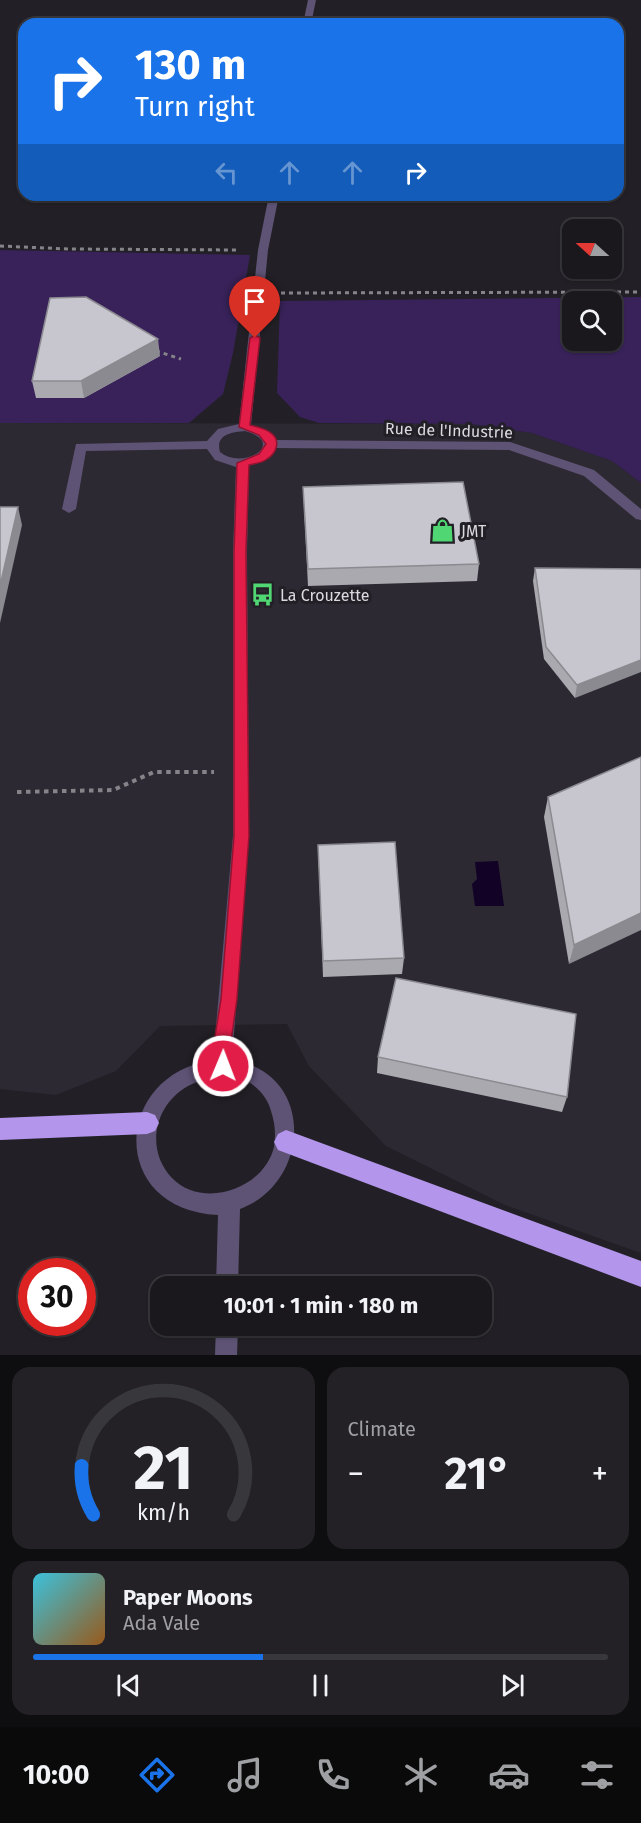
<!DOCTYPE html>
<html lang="en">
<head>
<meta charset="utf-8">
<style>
  body { margin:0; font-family:"Fira Sans",sans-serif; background:#232125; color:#f1f3f6; height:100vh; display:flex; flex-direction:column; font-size:22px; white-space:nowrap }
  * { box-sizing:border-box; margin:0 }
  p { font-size:20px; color:#9fa0a3 }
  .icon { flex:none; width:33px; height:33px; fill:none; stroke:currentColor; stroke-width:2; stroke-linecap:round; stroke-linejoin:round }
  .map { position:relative; height:1355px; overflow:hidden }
  .side { display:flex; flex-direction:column; gap:12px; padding:12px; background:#0e0d0f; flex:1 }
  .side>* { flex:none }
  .top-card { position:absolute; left:18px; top:18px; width:606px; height:183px; border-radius:18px; box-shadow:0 2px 4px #0004,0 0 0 2px #38373b; background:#1a73e8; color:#fff; overflow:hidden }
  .needle { width:39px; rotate:291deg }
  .fabs { position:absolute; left:562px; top:219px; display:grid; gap:12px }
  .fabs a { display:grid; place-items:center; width:60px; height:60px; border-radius:12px; background:#1a181c; box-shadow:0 2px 4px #0004,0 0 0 2px #38373b; font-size:30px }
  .speed { position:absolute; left:18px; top:1258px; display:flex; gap:12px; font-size:30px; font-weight:700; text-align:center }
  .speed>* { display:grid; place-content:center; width:78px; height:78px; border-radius:50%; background:#1a181c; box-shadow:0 2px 4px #0004,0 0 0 2px #38373b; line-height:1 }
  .speed .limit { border:9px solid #d22; background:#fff; color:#111 }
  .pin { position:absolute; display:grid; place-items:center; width:51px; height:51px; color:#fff; margin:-62px -26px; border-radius:50% 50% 50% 0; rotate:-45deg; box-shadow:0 0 6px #0007 }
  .pin .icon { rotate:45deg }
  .me { position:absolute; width:66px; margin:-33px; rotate:1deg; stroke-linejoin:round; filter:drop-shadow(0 0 4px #0008) }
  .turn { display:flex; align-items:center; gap:21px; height:126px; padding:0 18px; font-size:27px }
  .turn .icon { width:78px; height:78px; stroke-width:2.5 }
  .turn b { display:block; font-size:42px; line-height:51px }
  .lanes { display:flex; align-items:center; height:57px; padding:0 18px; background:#0003; justify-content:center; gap:30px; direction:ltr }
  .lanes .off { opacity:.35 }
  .big { font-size:45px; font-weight:700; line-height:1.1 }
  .side .tile { flex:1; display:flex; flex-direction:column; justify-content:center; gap:9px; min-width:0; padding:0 21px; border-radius:18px; background:#232125 }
  .side .dial { align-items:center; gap:0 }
  .dial svg { height:156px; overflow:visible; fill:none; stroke:#38373b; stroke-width:7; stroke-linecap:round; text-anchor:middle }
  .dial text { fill:#f1f3f6; stroke:none }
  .song { display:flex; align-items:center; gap:18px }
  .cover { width:72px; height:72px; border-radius:9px; background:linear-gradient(135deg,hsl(190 70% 55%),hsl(30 70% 35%)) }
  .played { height:6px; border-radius:3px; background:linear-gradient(90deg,#1a73e8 40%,#38373b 40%) }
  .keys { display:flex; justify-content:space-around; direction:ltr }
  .heat { display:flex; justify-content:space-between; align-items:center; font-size:33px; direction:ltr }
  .side .tiles { flex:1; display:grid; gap:12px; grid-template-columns:1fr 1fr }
  .tile:last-child { grid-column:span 2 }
  .trip { position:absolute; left:150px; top:1276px; width:342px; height:60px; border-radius:18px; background:#1a181c; box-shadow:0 2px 4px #0004,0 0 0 2px #38373b; font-weight:700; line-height:60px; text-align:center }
  .tab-bar { display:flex; height:96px; justify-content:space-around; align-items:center; background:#0a0a0b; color:#9fa0a3 }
  .tab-bar .icon { width:42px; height:42px }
  .tab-bar .on { color:#1a73e8 }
  .tab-bar b { font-size:27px; color:#f1f3f6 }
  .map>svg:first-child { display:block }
  .built { fill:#2d2933 }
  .green { fill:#382259; fill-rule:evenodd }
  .water { fill:#110226 }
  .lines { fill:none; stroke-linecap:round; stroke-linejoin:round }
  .path-far1 { stroke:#858489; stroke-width:3; stroke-dasharray:4 4; stroke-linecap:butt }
  .path { stroke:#858489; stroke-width:4; stroke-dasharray:4.5 4.5; stroke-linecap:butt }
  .minor { fill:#5e5375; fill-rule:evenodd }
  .highway { fill:#b396eb; fill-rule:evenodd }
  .wall { fill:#aba9b0 }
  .shaded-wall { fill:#8b8a90 }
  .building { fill:#c7c5cd; stroke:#8b8a90; stroke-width:1.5 }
  .route { fill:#e11d48; stroke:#92132f; stroke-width:1.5 }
  .labels { text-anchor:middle; stroke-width:6; stroke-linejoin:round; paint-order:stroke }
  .street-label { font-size:16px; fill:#dbdade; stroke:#222026 }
  .poi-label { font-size:16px; fill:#dbdade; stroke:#222026; text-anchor:start }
</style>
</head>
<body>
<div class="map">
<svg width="641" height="1355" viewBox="0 0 641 1355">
  <rect width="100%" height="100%" fill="#222026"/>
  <!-- built -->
  <polygon class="built" points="0,423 471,424 532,433 612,461 641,483 641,1253 505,1205 386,1146 309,1066 287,1024 160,1026 116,1071 56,1095 0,1089"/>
  <!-- green -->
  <g class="green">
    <polygon points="0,250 250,255 233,353 223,394 189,423 0,423"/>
    <path d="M 641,297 L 641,483 L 612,461 L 532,433 L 471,424 L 319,423 L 300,417 L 277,393 L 280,301 ZM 573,302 L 612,302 L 612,340 L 573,340 Z"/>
  </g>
  <!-- water -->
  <polygon class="water" points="498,861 504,906 475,906 472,884 477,879 475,862"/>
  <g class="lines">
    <!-- path-far1 -->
    <g class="path-far1">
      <polyline points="0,246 68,249 239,250"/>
      <polyline points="281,293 641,292"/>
      <polyline points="156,351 181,359"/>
    </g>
    <!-- path -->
    <polyline class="path" points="17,792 113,790 154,772 214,772"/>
    <!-- minor -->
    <g class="minor">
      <polygon points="308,0 316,0 311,24 303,24"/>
      <path d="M 269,195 L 279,195 L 268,250 L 251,425 L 265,429 L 275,440 L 510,442 L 594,470 L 641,509 L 641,520 L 636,519 L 584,476 L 509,450 L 275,448 L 264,461 L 249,466 L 247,552 L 249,836 L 232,1060 C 315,1072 312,1182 240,1209 L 238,1287 L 216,1287 L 218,1215 C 108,1210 112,1075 213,1060 L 233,836 L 233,552 L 236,467 L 215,460 L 207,449 L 86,451 L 76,509 L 69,513 L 62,509 L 76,444 L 207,441 L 218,429 L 239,424 L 258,250 ZM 245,431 C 288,443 243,471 220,452 C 215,435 231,432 245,431 ZM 223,1076 C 230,1077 239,1077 245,1080 C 257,1086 268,1098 271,1111 C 275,1123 276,1134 274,1147 C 264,1189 203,1210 172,1178 C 145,1150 154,1105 188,1086 C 199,1080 211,1078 223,1076 Z"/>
      <polygon points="216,1326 238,1326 237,1355 215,1355"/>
    </g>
    <!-- highway -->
    <g class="highway">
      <polygon points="147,1112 155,1115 159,1123 155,1131 147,1134 0,1140 0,1118"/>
      <polygon points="286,1130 641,1261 641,1287 278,1150 274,1142 278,1134"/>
    </g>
  </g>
  <!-- wall -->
  <g class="wall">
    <polygon points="160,356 84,398 36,398 32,381"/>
    <polygon points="303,487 479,564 477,581 308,586"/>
    <polygon points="535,568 641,569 575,698 544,659 533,581"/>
    <polygon points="641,757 569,964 544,817 548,797"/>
    <polygon points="318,845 404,958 402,974 323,977"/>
    <polygon points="378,1057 567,1097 562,1112 377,1073"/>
  </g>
  <!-- shaded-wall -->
  <g class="shaded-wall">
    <polygon points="158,339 160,356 84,398 81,381"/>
    <polygon points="18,507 22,525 0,623 0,586"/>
    <polygon points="641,660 641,672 575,698 577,685"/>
    <polygon points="641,913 641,930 569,964 574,945"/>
  </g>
  <!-- building -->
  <g class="building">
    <polygon points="86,297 158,339 81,381 32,381 50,298"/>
    <polygon points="463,482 479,564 308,569 303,487"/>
    <polygon points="0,507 18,507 0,586"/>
    <polygon points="535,568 641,569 641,660 577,685 546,647"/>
    <polygon points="641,757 641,913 574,945 548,797"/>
    <polygon points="395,842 404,958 323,961 318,845"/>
    <polygon points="396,978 576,1014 567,1097 378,1057"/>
  </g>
  <!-- route -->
  <path class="route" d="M 255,335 L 260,338 L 250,425 C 261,428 281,432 276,448 C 275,452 271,457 267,459 C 262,463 254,464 249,465 L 246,552 L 249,836 L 237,999 L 230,1049 L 232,1066 L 229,1072 L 223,1075 L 217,1072 L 213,1049 L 221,999 L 234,836 L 234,552 L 237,463 L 259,454 L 266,444 L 259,435 L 239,427 L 250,338 Z"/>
  <!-- icons -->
  <defs>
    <symbol id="shop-bare" viewBox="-9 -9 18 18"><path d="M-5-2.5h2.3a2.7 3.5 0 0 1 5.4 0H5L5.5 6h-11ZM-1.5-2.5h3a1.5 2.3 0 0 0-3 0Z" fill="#51d674" stroke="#222026" stroke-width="2.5" paint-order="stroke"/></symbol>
    <symbol id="bus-bare" viewBox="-9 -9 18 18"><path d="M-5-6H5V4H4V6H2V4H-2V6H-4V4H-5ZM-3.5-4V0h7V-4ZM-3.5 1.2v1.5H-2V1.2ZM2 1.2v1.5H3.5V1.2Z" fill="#51d674" stroke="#222026" stroke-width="2.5" paint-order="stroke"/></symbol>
  </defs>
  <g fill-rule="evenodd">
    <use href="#shop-bare" x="426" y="514" width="33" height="33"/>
    <use href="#bus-bare" x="246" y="578" width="33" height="33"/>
  </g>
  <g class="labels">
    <!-- street labels -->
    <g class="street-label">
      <text transform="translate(449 430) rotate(2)" y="6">Rue de l'Industrie</text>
    </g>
    <!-- poi labels -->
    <g class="poi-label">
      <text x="461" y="537">JMT</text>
      <text x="280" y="601">La Crouzette</text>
    </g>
  </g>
</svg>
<div class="fabs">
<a><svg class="needle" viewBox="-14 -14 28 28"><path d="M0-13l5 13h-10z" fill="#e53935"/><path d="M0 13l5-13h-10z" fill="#9fa0a3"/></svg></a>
<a><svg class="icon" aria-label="search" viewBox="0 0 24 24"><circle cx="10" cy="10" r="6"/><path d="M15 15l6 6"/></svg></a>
</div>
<div class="speed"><div class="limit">30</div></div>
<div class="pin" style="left:255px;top:338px;background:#d93025"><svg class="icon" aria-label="arrive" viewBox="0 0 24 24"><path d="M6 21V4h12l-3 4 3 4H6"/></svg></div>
<svg class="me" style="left:223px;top:1066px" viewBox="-20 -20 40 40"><circle r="17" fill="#e11d48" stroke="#fff" stroke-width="3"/><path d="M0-11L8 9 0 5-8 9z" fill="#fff"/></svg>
<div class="trip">10:01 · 1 min · 180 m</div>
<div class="top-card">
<div class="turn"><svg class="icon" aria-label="right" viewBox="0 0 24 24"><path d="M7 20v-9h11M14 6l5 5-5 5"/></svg><div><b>130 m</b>Turn right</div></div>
<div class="lanes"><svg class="icon off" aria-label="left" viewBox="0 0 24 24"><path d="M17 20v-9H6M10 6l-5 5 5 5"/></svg><svg class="icon off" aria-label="ahead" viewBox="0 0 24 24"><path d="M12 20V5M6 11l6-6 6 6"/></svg><svg class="icon off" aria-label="ahead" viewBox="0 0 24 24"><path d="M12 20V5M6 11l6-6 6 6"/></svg><svg class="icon" aria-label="right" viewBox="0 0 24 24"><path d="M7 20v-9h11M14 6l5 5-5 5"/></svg></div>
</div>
</div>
<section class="side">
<div class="tiles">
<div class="tile dial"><svg viewBox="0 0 100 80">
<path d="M14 69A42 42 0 1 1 86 69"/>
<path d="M14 69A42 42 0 0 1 8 44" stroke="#1a73e8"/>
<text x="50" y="56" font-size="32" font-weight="700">21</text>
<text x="50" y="72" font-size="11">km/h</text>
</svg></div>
<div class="tile"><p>Climate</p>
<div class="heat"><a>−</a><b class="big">21°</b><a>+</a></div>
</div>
<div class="tile">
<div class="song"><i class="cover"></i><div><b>Paper Moons</b><p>Ada Vale</p></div></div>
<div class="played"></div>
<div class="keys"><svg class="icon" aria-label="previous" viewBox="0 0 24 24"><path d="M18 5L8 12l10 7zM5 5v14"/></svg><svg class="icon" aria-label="pause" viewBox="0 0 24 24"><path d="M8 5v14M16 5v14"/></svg><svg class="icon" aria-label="next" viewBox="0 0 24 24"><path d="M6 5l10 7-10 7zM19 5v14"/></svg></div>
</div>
</div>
</section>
<nav class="tab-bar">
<b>10:00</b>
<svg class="icon on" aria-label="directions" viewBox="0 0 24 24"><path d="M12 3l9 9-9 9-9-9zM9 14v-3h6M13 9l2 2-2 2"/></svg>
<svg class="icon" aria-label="music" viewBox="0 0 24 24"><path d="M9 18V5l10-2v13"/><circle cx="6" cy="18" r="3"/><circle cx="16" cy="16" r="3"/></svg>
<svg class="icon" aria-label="phone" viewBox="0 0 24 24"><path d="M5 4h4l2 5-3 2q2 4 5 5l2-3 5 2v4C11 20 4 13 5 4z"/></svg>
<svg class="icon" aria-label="climate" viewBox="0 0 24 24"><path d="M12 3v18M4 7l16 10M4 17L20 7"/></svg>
<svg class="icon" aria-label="car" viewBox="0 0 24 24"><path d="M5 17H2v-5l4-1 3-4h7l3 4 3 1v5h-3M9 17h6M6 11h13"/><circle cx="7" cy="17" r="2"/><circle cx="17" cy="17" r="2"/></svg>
<svg class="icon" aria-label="filters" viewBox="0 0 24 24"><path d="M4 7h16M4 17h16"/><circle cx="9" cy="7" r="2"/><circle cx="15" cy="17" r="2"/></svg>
</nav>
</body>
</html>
